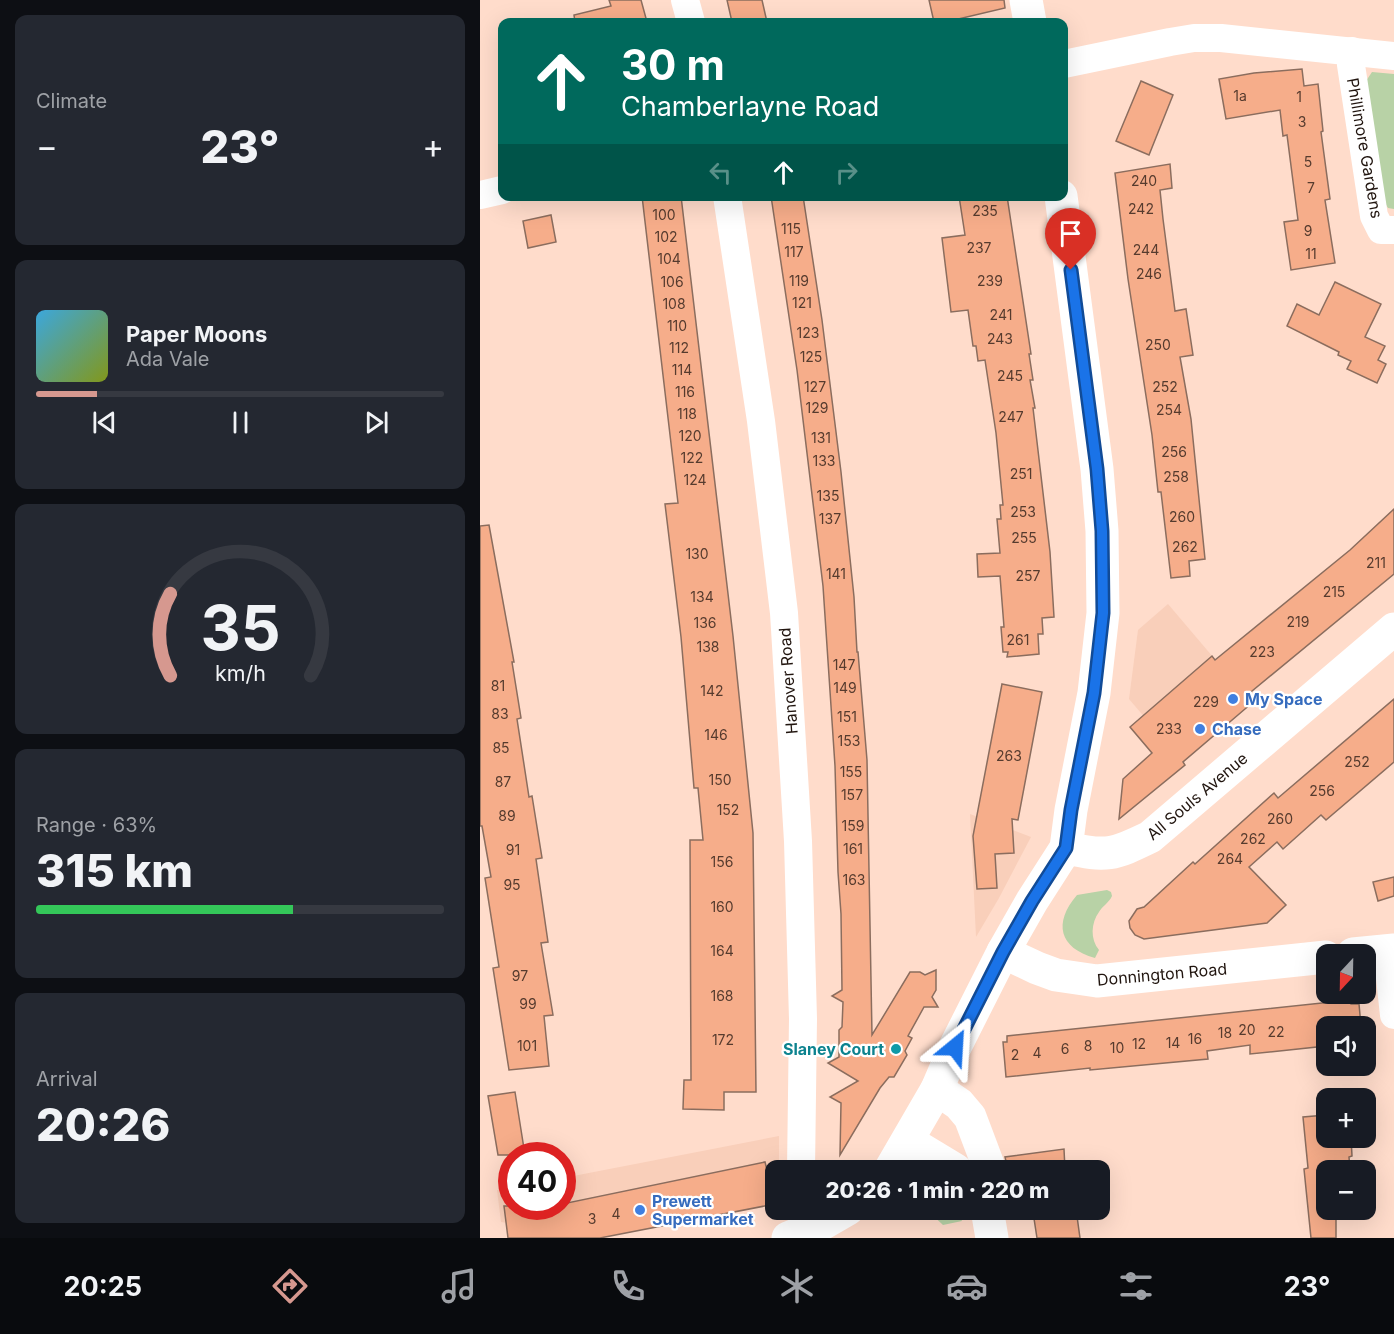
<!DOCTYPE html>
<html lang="en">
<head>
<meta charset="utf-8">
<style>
  body { margin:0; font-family:Inter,sans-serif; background:#242831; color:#f1f3f6; height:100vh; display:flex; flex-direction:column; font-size:22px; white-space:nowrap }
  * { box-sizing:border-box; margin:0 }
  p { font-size:20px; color:#9ea1a6 }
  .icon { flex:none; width:33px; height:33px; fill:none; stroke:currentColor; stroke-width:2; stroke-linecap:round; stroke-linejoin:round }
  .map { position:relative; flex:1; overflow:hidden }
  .side { display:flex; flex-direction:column; gap:15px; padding:15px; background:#0d0f14; width:480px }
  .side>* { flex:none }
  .top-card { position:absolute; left:18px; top:18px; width:570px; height:183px; border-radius:12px; box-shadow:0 6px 24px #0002; background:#00695c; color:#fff; overflow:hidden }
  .needle { width:39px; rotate:202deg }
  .buttons { position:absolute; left:836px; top:944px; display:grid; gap:12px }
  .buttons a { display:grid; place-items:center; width:60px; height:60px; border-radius:12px; background:#171b24; box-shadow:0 6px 24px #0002; font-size:30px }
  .speed { position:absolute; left:18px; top:1142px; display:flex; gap:12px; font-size:30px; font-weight:700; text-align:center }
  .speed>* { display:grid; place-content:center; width:78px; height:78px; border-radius:50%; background:#171b24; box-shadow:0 6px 24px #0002; line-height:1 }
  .speed .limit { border:9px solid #d22; background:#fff; color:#111 }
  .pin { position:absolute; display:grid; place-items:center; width:51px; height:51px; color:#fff; margin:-62px -26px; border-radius:50% 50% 50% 0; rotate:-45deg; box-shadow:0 0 6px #0007 }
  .pin .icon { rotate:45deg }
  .me { position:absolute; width:66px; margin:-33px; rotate:27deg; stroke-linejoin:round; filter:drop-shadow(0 0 4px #0008) }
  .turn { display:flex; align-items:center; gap:21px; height:126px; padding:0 24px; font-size:27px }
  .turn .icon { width:78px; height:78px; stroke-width:2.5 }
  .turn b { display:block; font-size:42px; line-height:51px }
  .lanes { display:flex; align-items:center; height:57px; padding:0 24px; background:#0003; justify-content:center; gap:30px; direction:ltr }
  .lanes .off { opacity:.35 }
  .big { font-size:45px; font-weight:800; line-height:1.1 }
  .side .widget { flex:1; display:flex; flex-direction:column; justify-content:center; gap:9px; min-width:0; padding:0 21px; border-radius:12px; background:#242831 }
  .side .dial { align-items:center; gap:0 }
  .dial svg { height:156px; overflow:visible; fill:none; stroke:#363941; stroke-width:7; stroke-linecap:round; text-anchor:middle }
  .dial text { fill:#f1f3f6; stroke:none }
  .song { display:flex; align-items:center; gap:18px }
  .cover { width:72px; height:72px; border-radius:9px; background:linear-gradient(135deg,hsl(200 70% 55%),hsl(70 70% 35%)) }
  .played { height:6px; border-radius:3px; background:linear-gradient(90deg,#d6988f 15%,#363941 15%) }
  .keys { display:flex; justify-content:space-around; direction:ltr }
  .heat { display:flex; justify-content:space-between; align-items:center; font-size:33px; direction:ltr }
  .charge { height:9px; border-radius:4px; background:linear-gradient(90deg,#34c759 63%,#363941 0) }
  .trip { position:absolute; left:285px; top:1160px; width:345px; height:60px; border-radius:12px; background:#171b24; box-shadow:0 6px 24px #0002; font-weight:800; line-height:60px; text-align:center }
  .tab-bar { display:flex; height:96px; justify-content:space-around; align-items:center; background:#090b0e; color:#9ea1a6 }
  .tab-bar .icon { width:42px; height:42px }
  .tab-bar .active { color:#d6988f }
  .tab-bar b { font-size:27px; color:#f1f3f6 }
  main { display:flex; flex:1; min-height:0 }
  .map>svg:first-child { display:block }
  .built { fill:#f9cfba }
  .green { fill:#b8d2a6 }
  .building { fill:#f6ad8a; stroke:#8b6d5e; stroke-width:1.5 }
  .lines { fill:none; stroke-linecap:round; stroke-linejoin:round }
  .minor { stroke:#fff; stroke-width:28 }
  .tertiary { stroke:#fff; stroke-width:33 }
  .route-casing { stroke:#114b97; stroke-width:15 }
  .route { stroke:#1a73e8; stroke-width:10 }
  .shop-dot { fill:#3f7fe0; stroke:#fff; stroke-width:2 }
  .culture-dot { fill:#0f9aa8; stroke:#fff; stroke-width:2 }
  .labels { text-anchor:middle; stroke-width:4.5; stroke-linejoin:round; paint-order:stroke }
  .number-label { font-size:14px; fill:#563b2e }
  .street-label { font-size:16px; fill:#21150f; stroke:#fff }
  .shop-label { font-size:16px; font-weight:bold; fill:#366cbe; stroke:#fff; text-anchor:start }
  .culture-label { font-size:16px; font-weight:bold; fill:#0d838f; stroke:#fff; text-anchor:end }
</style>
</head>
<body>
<main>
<section class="side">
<div class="widget"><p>Climate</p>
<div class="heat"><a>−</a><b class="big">23°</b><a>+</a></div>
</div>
<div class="widget">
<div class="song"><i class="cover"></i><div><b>Paper Moons</b><p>Ada Vale</p></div></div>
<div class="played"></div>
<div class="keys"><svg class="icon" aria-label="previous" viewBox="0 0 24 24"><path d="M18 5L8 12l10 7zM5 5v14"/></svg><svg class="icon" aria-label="pause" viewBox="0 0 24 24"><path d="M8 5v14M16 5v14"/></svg><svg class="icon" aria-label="next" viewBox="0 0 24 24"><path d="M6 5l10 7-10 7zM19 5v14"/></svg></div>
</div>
<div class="widget dial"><svg viewBox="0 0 100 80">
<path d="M14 69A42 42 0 1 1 86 69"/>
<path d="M14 69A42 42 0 0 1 14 27" stroke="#d6988f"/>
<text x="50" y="56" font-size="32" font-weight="700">35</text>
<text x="50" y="72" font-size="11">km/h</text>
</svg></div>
<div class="widget"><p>Range · 63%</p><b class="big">315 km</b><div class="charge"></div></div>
<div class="widget"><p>Arrival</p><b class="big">20:26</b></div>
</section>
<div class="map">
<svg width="914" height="1238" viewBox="0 0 914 1238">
  <rect width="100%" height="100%" fill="#ffdccb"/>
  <!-- built -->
  <g class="built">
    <polygon points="688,604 772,703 702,761 649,699 658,630"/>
    <polygon points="490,814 551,837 519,898 496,937"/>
    <polygon points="299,1136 299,1167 298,1170 296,1170 295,1187 293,1199 289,1205 119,1238 21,1222 17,1190 31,1188 32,1206 82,1206 83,1178"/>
  </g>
  <!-- green -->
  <g class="green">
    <polygon points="892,72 914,74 914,209 908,208 903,200 886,81"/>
    <path d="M 627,890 L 631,892 L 632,896 C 629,903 622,906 619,912 C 611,923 610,939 619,950 L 615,958 C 579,948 573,923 597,895 Z"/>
    <polygon points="446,1209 477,1209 482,1221 463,1225"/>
  </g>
  <!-- building -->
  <g class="building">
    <polygon points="129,0 161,0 167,22 95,22 94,15 131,6"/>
    <polygon points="247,0 282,0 287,22 252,22"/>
    <polygon points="449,0 524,0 525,8 474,20 475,22 454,22"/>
    <polygon points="822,69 824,86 838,84 843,131 841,132 850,199 845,200 855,263 811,270 804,222 818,220 807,135 803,136 800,110 746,119 739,79 774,73"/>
    <polygon points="661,81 693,95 669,155 636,141"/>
    <polygon points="690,164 692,188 680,190 683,219 695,311 706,309 713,355 700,357 711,419 725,559 709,561 710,576 691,578 681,492 678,492 672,435 648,279 635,173"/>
    <polygon points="162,196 201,196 253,636 273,833 276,1092 244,1092 244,1110 203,1109 204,1080 211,1080 210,840 223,840 218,788 214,788 201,637 185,504 198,503"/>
    <polygon points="291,196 323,196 342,320 361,472 374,597 377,652 378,652 387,760 392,1035 430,972 440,972 445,975 456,970 456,990 452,997 458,1007 444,1007 428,1036 432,1038 425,1051 427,1055 414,1077 409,1077 400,1088 360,1155 361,1103 350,1097 378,1081 348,1063 359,1057 359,1030 362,1027 363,1002 352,996 362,990 361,914 358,872 355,766 343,586 317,370"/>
    <polygon points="479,196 527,196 551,354 549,354 553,380 550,380 555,408 553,408 570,552 574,617 562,618 563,634 558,634 559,654 527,657 528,652 523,652 521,627 524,627 520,576 498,577 497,554 520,553 517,519 521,519 520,505 523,505 516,433 505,360 498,361 496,346 493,346 488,310 471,312 462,238 485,235"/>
    <polygon points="71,215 76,242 48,248 43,221"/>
    <polygon points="855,282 901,304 885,337 905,346 898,360 906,364 897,383 867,369 871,361 858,355 859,352 807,326 817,304 839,315"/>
    <polygon points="914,509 914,574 766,696 772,703 703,762 705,765 639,819 643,779 672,753 650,727 732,656 735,660 870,550"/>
    <polygon points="9,525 34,662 32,662 41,718 37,719 49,797 52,796 62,858 56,859 68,942 61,943 73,1015 64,1016 69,1066 29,1070 13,968 19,967 5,878 11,877 2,826 0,826 0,526"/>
    <polygon points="522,684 562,692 538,820 532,819 534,853 515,854 517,888 497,889 493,836"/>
    <polygon points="914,699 914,762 846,820 841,815 803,849 797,842 769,867 806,905 787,923 664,939 655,935 650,928 649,921 657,909 664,907 713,862 715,864 794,793 798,798"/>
    <polygon points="914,877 914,896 898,901 893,882"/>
    <polygon points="870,1000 871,1004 879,1004 881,1026 846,1026 846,1046 770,1054 770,1045 727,1051 728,1059 610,1070 610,1068 526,1077 523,1042 527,1042 527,1036"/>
    <polygon points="35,1092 45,1155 18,1155 8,1096"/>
    <polygon points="846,1115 846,1137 871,1137 872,1156 869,1157 870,1170 846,1170 846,1209 856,1209 856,1238 831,1238 824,1169 828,1168 823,1117"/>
    <polygon points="584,1149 585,1170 528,1170 525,1157"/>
    <polygon points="285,1162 295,1204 120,1238 28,1238 24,1206 82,1206 82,1204"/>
    <polygon points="558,1209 596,1209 600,1238 557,1238 553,1212 558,1212"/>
  </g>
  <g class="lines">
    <!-- minor -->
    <g class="minor">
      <polyline points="205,0 211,22"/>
      <polyline points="872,51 871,65 894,216 901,230 914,230"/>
      <polyline points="584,64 690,42 714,38 741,38 914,56"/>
      <polyline points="0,195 22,190"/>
      <polyline points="247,196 281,421 304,613 318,841 323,1019 321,1170"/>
      <polyline points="907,950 914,1015"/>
    </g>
    <!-- tertiary -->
    <g class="tertiary">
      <polyline points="546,0 550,22"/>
      <path d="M 586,848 C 627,857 633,855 670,837 L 914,629"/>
      <polyline points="523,952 557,968 576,975 617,981 846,957"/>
      <polyline points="873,954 914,950"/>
      <polyline points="457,1089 479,1104 490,1117 510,1170"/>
      <polyline points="428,1141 476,1170"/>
      <polyline points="410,1170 457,1089 475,1047 523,952 552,901 586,848 591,810 614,693 623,613 622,531 617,469 581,196"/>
      <polyline points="507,1209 512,1238"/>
      <polyline points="308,1238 342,1224 368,1209"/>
    </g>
  </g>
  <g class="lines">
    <defs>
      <polyline id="route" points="475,1047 523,952 552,901 586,848 591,810 614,693 623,613 622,531 617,469 591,270"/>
    </defs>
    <!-- route casing -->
    <use href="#route" class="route-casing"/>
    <!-- route -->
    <use href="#route" class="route"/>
  </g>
  <!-- markers -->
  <g class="shop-dot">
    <circle cx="753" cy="699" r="6"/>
    <circle cx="720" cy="729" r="6"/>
    <circle cx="160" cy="1210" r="6"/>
  </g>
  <circle class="culture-dot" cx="416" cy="1049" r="6"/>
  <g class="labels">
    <!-- number labels -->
    <g class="number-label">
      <text x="760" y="101">1a</text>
      <text x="819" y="102">1</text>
      <text x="822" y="127">3</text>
      <text x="828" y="167">5</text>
      <text x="664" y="186">240</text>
      <text x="831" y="193">7</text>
      <text x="661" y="214">242</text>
      <text x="505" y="216">235</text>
      <text x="184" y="220">100</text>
      <text x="311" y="234">115</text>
      <text x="828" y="236">9</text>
      <text x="186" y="242">102</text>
      <text x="499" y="253">237</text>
      <text x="666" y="255">244</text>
      <text x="314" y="257">117</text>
      <text x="831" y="259">11</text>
      <text x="189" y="264">104</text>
      <text x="669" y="279">246</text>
      <text x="319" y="286">119</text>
      <text x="510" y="286">239</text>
      <text x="192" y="287">106</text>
      <text x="322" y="308">121</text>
      <text x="194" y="309">108</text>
      <text x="521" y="320">241</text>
      <text x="197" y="331">110</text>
      <text x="328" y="338">123</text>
      <text x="520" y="344">243</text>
      <text x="678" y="350">250</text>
      <text x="199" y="353">112</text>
      <text x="331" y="362">125</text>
      <text x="202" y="375">114</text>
      <text x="530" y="381">245</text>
      <text x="335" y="392">127</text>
      <text x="685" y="392">252</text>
      <text x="205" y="397">116</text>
      <text x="337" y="413">129</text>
      <text x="689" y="415">254</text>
      <text x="207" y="419">118</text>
      <text x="531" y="422">247</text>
      <text x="210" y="441">120</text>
      <text x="341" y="443">131</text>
      <text x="694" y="457">256</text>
      <text x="212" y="463">122</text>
      <text x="344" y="466">133</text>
      <text x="541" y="479">251</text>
      <text x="696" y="482">258</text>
      <text x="215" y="485">124</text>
      <text x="348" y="501">135</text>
      <text x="543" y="517">253</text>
      <text x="702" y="522">260</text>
      <text x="350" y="524">137</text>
      <text x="544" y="543">255</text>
      <text x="705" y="552">262</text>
      <text x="217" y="559">130</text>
      <text x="896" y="568">211</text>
      <text x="356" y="579">141</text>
      <text x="548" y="581">257</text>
      <text x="854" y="597">215</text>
      <text x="222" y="602">134</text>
      <text x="818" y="627">219</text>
      <text x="225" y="628">136</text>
      <text x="538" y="645">261</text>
      <text x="228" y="652">138</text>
      <text x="782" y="657">223</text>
      <text x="364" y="670">147</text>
      <text x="18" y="691">81</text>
      <text x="365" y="693">149</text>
      <text x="232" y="696">142</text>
      <text x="726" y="707">229</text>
      <text x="20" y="719">83</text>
      <text x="367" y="722">151</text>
      <text x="689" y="734">233</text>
      <text x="236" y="740">146</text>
      <text x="369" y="746">153</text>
      <text x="21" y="753">85</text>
      <text x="529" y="761">263</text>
      <text x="877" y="767">252</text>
      <text x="371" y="777">155</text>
      <text x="240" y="785">150</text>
      <text x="23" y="787">87</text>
      <text x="842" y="796">256</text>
      <text x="372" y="800">157</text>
      <text x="248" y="815">152</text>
      <text x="27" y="821">89</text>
      <text x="800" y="824">260</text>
      <text x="373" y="831">159</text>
      <text x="773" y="844">262</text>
      <text x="373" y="854">161</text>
      <text x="33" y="855">91</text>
      <text x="750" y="864">264</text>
      <text x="242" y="867">156</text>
      <text x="374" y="885">163</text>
      <text x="32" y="890">95</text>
      <text x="242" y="912">160</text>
      <text x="242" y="956">164</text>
      <text x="40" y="981">97</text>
      <text x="242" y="1001">168</text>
      <text x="48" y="1009">99</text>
      <text x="767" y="1035">20</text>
      <text x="796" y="1037">22</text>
      <text x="745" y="1038">18</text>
      <text x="715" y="1044">16</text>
      <text x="243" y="1045">172</text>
      <text x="693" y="1048">14</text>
      <text x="659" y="1049">12</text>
      <text x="47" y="1051">101</text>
      <text x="608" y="1051">8</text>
      <text x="637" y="1053">10</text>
      <text x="585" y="1054">6</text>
      <text x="557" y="1058">4</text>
      <text x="535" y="1060">2</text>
      <text x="136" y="1219">4</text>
      <text x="112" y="1224">3</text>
    </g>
    <!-- street labels -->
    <g class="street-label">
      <text transform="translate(885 148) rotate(80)" y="6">Phillimore Gardens</text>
      <text transform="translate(308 681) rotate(-94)" y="6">Hanover Road</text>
      <text transform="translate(717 796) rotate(-40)" y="6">All Souls Avenue</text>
      <text transform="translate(682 974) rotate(-5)" y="6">Donnington Road</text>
    </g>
    <!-- shop labels -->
    <g class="shop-label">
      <text x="765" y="705">My Space</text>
      <text x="732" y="735">Chase</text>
      <text x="172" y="1207">Prewett<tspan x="172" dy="18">Supermarket</tspan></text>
    </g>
    <!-- culture labels -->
    <g class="culture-label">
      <text x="404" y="1055">Slaney Court</text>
    </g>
  </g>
</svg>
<div class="buttons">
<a><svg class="needle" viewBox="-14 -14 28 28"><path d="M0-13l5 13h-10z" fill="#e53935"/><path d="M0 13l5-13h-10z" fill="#9ea1a6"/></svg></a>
<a><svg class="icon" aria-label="sound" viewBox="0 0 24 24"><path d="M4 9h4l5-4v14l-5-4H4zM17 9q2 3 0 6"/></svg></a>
<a>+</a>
<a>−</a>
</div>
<div class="speed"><div class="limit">40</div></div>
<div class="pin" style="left:591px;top:270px;background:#d93025"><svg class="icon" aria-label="arrive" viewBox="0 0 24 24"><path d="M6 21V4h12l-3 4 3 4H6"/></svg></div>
<svg class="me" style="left:475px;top:1047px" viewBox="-20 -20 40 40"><path d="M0-17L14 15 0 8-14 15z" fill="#1a73e8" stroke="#fff" stroke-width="4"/></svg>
<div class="trip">20:26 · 1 min · 220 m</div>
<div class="top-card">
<div class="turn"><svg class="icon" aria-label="ahead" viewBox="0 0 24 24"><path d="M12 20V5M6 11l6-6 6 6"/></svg><div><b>30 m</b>Chamberlayne Road</div></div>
<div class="lanes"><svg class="icon off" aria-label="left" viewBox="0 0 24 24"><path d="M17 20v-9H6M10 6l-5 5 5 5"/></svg><svg class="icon" aria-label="ahead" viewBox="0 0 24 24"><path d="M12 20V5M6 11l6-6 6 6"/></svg><svg class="icon off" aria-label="right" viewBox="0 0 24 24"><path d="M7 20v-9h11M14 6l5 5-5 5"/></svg></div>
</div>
</div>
</main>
<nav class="tab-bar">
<b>20:25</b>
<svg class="icon active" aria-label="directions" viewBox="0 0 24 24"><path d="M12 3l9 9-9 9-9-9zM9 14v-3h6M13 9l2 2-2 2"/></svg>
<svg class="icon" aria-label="music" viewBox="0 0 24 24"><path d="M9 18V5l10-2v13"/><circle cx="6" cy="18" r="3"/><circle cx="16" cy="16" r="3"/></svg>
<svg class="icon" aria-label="phone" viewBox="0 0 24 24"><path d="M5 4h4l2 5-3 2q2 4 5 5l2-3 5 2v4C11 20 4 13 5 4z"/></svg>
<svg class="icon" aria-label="climate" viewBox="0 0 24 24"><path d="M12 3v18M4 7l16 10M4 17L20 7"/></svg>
<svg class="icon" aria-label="car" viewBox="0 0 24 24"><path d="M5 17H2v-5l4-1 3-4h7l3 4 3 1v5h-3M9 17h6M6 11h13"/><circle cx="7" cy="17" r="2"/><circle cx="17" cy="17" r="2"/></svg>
<svg class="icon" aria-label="filters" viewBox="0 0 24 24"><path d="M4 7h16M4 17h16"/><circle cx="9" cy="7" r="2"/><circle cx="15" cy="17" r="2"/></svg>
<b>23°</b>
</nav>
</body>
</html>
